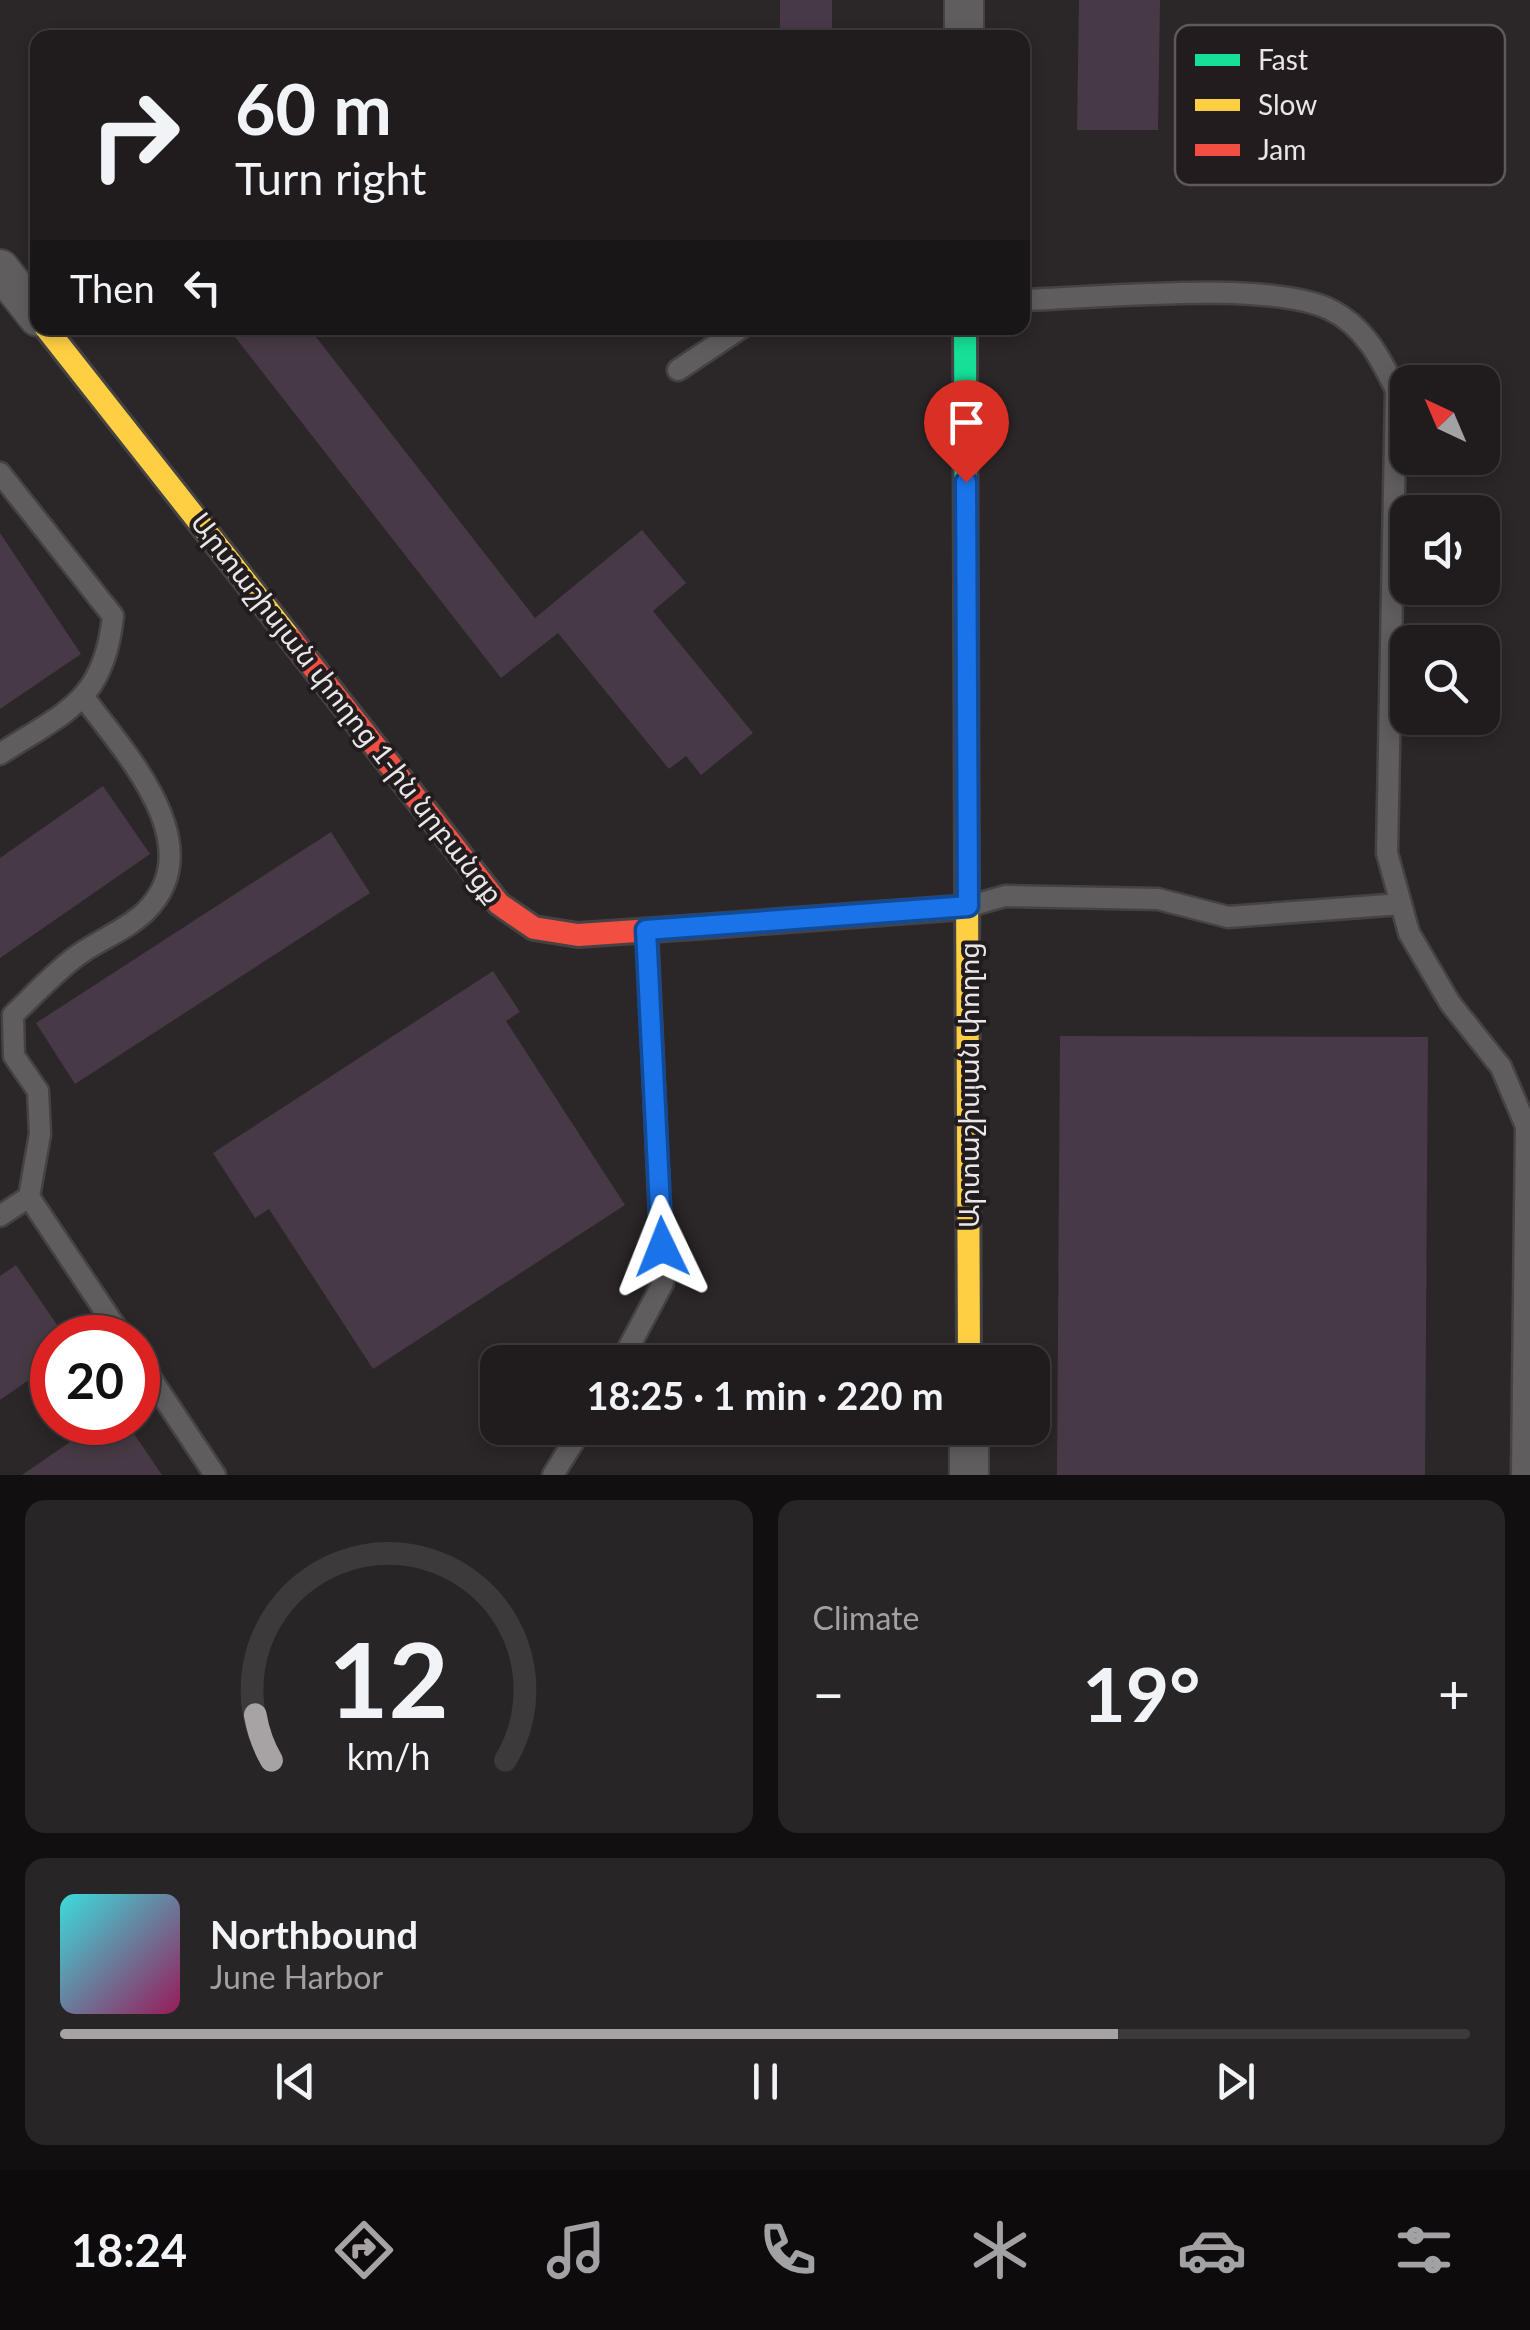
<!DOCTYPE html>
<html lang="en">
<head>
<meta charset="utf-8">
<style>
  body { margin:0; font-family:Lato,"Noto Sans Armenian",sans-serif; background:#282527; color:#f1f3f6; height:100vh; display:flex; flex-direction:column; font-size:38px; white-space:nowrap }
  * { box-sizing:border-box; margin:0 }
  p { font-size:32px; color:#a2a1a4 }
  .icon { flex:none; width:55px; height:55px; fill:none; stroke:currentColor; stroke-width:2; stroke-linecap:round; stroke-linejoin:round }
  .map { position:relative; height:1475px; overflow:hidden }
  .side { display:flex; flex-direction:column; gap:25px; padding:25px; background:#120f10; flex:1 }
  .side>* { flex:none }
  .guide { position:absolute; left:30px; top:30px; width:1000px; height:305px; border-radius:20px; box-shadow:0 5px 15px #0003,0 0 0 2px #3d3a3c; background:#201c1e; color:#f1f3f6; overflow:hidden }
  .needle { width:65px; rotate:316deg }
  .fabs { position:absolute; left:1390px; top:365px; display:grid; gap:20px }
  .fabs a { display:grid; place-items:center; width:110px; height:110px; border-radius:20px; background:#201c1e; box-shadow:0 5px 15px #0003,0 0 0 2px #3d3a3c; font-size:50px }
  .speed { position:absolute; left:30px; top:1315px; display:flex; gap:20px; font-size:50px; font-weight:700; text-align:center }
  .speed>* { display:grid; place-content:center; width:130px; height:130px; border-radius:50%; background:#201c1e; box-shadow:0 5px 15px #0003,0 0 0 2px #3d3a3c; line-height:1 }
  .speed .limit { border:15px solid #d22; background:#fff; color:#111 }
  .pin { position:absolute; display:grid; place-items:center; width:85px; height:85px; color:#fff; margin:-102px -42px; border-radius:50% 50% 50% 0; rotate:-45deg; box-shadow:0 0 10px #0007 }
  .pin .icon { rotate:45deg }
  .me { position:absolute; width:110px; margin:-55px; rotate:358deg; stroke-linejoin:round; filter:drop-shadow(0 0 8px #0008) }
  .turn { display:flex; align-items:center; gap:35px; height:210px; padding:0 40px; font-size:45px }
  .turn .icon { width:130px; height:130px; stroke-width:2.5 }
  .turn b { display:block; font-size:70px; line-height:85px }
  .then { display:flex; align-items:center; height:95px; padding:0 40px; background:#0003; gap:20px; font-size:38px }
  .big { font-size:75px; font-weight:700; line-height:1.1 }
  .side .widget { flex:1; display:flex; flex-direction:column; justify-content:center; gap:15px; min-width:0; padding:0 35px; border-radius:20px; background:#282527 }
  .side .dial { align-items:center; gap:0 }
  .dial svg { height:260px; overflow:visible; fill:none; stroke:#3d3a3c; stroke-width:7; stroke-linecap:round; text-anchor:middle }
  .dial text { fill:#f1f3f6; stroke:none }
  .song { display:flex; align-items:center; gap:30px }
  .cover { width:120px; height:120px; border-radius:15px; background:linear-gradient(135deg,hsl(180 70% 55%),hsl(330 70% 35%)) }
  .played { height:10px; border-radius:5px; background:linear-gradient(90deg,#a7a3a4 75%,#3d3a3c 75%) }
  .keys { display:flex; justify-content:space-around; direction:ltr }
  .heat { display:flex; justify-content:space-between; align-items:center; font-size:55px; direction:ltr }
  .side .tiles { flex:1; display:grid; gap:25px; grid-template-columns:1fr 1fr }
  .widget:last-child { grid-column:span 2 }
  .trip { position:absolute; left:480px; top:1345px; width:570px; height:100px; border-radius:20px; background:#201c1e; box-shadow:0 5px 15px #0003,0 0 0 2px #3d3a3c; font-weight:700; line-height:100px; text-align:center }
  .tab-bar { display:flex; height:160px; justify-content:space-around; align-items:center; background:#0d0b0c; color:#a2a1a4 }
  .tab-bar .icon { width:70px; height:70px }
  .tab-bar .selected { color:#a7a3a4 }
  .tab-bar b { font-size:45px; color:#f1f3f6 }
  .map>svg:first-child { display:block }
  .building { fill:#473a46 }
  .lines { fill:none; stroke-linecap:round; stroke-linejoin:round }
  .lane-casing { stroke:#454243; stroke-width:25 }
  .street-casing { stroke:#454243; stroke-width:42 }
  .fast-casing { stroke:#454243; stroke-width:28 }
  .slow-casing { stroke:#454243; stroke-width:28 }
  .jam-casing { stroke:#454243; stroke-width:28 }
  .lane { stroke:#605d5e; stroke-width:20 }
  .street { stroke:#605d5e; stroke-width:38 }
  .fast { stroke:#16e098; stroke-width:22 }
  .slow { stroke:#ffcf43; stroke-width:22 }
  .jam { stroke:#f24e42; stroke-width:22 }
  .route-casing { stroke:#114b97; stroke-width:25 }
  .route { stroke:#1a73e8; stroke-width:18 }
  .labels { text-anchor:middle; stroke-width:8; stroke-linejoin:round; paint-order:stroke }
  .street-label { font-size:28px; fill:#eae6e7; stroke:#221c1e }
  .key { fill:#221c1e; stroke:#5e595a; stroke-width:2.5 }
  .key-label { font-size:28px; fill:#eae6e7 }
</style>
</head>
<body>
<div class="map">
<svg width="1530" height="1475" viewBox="0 0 1530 1475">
  <rect width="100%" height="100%" fill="#2b2628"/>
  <!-- building -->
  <g class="building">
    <polygon points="780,0 832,0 832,38 780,35"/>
    <polygon points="1079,0 1160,0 1158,130 1077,130"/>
    <polygon points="228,328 309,328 535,618 642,530 686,583 653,611 753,733 701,775 686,756 669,769 558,633 501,678"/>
    <polygon points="0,533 81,654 0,709"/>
    <polygon points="103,786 150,854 0,958 0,858"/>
    <polygon points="331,832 370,893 75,1084 36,1023"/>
    <polygon points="493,971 520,1012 506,1021 625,1205 373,1369 269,1209 255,1218 213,1153"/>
    <polygon points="1060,1036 1428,1037 1425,1475 1057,1475"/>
    <polygon points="16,1265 66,1338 52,1338 52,1364 0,1400 0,1276"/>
    <polygon points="99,1422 126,1422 162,1475 22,1475"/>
  </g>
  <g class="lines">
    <defs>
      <g id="lane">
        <path d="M 1022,300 C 1098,298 1266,280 1329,309 C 1364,326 1380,357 1396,390 L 1387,853 L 1409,933 L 1450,1003 L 1501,1067 L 1526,1126 L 1522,1475"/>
        <polyline points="678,370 741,328"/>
        <path d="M 0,473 L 113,616 C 104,702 66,711 0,754"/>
        <path d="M 85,699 C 126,754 212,846 145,912 C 125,931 96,941 74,958 C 52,975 33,996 13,1015 L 14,1056 L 38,1091 L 40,1134 L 29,1197 L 123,1338"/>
        <polyline points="970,906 1005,896 1158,899 1228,917 1401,904"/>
        <polyline points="0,1216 29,1197"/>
        <polyline points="138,1359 215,1475"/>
        <polyline points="621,1362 663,1283 647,932"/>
        <polyline points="553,1475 582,1428"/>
      </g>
      <g id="street">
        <polyline points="964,0 964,38"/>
        <polyline points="0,269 38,317"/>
        <polyline points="969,1428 969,1475"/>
      </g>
      <polyline id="fast" points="965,328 967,884"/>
      <g id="slow">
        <polyline points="46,328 291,639"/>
        <polyline points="967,884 969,1362"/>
        <polyline points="696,927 968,907"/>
      </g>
      <polyline id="jam" points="291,639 499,904 534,928 578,935 696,927"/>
    </defs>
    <!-- lane casing -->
    <use href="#lane" class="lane-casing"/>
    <!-- street casing -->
    <use href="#street" class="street-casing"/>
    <!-- fast casing -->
    <use href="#fast" class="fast-casing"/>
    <!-- slow casing -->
    <use href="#slow" class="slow-casing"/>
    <!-- jam casing -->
    <use href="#jam" class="jam-casing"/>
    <!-- lane -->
    <use href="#lane" class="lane"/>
    <!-- street -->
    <use href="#street" class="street"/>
    <!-- fast -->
    <use href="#fast" class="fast"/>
    <!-- slow -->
    <use href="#slow" class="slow"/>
    <!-- jam -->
    <use href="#jam" class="jam"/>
  </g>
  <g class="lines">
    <defs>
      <polyline id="route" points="662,1247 646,930 968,906 966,482"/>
    </defs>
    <!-- route casing -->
    <use href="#route" class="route-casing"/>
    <!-- route -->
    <use href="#route" class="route"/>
  </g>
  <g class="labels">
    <!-- street labels -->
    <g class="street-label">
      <text transform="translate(347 708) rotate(52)" y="10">Արտաշիսյան փողոց 1-ին նրբանցք</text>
      <text transform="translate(969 1085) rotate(-90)" y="10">Արտաշիսյան փողոց</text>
    </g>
  </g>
  <!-- legend -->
  <rect x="1175" y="25" width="330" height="160" rx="15" class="key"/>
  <rect x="1195" y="54" width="45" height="12" fill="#16e098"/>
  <rect x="1195" y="99" width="45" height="12" fill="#ffcf43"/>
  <rect x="1195" y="144" width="45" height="12" fill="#f24e42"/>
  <g class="key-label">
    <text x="1258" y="70">Fast</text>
    <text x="1258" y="115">Slow</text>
    <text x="1258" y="160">Jam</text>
  </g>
</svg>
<div class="fabs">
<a><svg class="needle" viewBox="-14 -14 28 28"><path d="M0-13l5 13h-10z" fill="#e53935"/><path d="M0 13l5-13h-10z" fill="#a2a1a4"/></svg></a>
<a><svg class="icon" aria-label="sound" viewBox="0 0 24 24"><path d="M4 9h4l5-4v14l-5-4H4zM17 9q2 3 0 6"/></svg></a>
<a><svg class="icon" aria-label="search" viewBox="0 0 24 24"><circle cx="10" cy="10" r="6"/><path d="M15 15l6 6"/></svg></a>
</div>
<div class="speed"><div class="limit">20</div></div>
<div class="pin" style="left:966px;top:482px;background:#d93025"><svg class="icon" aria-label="arrive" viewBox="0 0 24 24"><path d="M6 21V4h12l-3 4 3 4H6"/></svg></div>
<svg class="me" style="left:662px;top:1247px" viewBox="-20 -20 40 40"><path d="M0-17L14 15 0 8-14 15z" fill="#1a73e8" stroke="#fff" stroke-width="4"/></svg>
<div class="trip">18:25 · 1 min · 220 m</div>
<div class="guide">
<div class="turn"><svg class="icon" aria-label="right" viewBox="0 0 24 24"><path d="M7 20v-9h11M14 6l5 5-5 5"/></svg><div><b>60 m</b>Turn right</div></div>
<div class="then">Then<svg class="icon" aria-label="left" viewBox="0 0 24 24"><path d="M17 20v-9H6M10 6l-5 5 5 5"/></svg></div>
</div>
</div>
<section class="side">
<div class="tiles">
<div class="widget dial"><svg viewBox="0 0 100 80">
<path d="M14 69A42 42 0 1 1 86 69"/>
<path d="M14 69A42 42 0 0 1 9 55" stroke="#a7a3a4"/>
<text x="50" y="56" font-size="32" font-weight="700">12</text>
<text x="50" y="72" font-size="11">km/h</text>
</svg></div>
<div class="widget"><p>Climate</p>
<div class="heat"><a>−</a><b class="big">19°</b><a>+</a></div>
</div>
<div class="widget">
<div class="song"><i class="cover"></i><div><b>Northbound</b><p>June Harbor</p></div></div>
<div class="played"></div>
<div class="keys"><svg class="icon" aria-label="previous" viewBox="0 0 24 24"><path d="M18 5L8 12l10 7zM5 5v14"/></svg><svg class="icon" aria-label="pause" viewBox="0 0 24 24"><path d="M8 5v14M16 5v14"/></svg><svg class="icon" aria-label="next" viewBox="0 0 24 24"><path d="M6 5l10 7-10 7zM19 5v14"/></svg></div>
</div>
</div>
</section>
<nav class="tab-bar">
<b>18:24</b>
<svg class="icon selected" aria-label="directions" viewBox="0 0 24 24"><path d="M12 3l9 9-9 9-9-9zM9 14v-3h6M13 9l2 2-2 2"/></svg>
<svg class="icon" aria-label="music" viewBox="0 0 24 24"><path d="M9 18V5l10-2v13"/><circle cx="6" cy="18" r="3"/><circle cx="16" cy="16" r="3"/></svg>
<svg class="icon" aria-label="phone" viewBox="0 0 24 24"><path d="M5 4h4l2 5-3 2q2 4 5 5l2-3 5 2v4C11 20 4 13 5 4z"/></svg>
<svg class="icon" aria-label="climate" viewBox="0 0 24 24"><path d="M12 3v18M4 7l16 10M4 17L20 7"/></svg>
<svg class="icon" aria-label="car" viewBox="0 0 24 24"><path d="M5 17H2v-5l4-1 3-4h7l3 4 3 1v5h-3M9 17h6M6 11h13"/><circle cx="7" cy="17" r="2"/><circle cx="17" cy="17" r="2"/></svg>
<svg class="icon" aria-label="filters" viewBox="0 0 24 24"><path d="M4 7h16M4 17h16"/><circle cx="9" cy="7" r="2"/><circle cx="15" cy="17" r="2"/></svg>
</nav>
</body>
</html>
